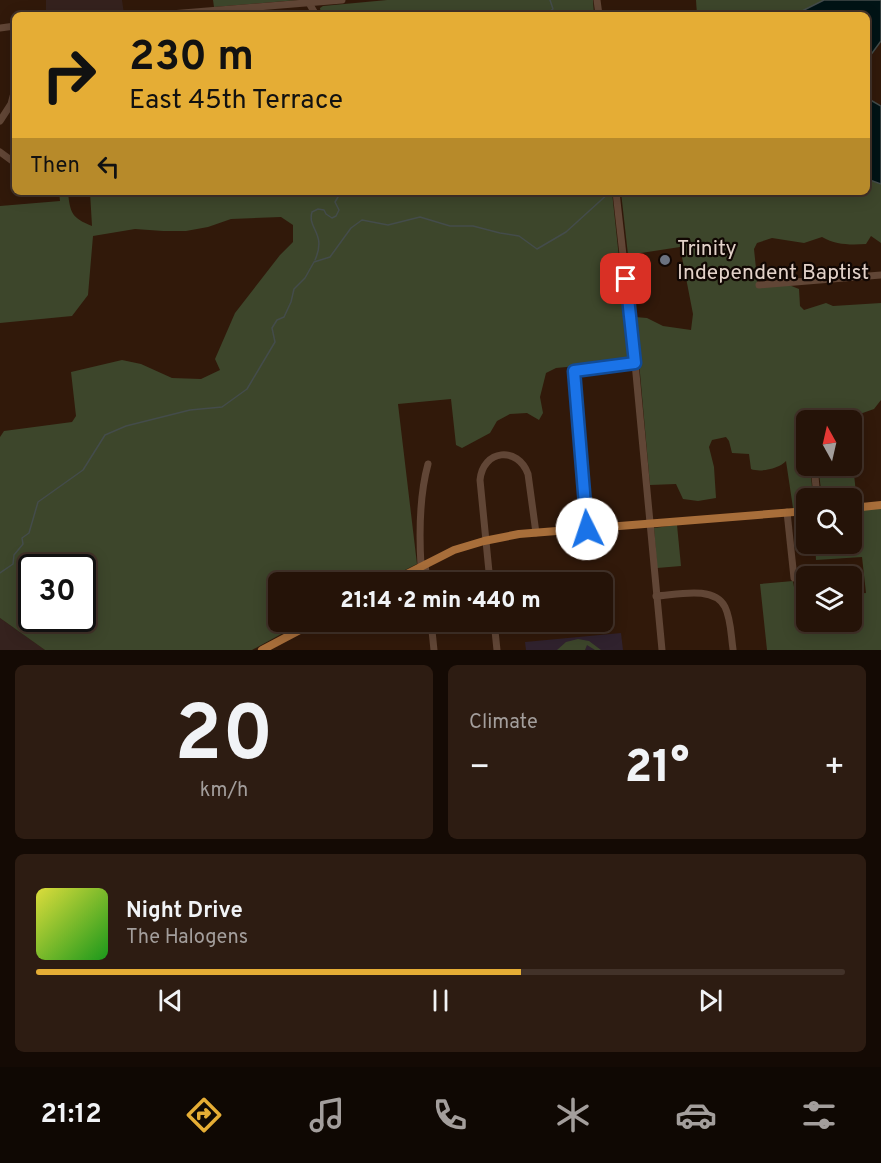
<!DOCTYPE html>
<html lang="en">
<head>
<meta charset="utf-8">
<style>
  body { margin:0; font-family:Overpass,sans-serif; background:#2d1c12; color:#f1f3f6; height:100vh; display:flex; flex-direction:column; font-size:22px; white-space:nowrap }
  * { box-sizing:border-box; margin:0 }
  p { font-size:20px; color:#a39e9c }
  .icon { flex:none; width:33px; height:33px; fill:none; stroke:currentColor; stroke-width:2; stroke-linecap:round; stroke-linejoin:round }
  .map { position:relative; height:650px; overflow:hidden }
  .details { display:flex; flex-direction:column; gap:15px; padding:15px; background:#140a04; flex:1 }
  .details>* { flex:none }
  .top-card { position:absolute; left:12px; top:12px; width:858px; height:183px; border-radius:9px; box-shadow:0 3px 15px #0003,0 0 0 2px #423229; background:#e5ad35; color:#111; overflow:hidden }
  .needle { width:39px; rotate:352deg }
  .tools { position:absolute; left:796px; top:410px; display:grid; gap:12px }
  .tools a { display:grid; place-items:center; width:66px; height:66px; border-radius:9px; background:#251308; box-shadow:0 3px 15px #0003,0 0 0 2px #423229; font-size:30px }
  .speed { position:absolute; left:18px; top:554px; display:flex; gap:12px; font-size:30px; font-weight:700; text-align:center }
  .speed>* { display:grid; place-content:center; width:78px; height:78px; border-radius:50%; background:#251308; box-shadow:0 3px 15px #0003,0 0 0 2px #423229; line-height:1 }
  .speed .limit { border:3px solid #111; border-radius:9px; background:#fff; color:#111 }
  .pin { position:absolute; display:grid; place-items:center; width:51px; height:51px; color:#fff; margin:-26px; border-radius:12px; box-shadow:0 3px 9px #0006 }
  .me { position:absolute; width:66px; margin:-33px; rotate:356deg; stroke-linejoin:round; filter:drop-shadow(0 0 4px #0008) }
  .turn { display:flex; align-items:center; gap:21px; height:126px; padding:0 18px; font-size:27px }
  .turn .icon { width:78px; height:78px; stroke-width:2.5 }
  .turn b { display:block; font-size:42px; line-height:51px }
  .then { display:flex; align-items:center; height:57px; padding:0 18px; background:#0003; gap:12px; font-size:22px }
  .big { font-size:45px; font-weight:800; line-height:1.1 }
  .details .widget { flex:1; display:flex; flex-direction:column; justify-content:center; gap:9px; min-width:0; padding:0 21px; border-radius:9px; background:#2d1c12 }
  .details .dial { align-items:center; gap:0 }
  .dial b { font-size:78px; line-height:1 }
  .song { display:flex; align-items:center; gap:18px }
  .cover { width:72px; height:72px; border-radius:9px; background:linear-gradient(135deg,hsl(60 70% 55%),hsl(120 70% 35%)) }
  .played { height:6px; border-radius:3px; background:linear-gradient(90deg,#e5ad35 60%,#423229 60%) }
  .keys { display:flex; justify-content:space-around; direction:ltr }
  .heat { display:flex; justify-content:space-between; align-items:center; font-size:33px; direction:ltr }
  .details .tiles { flex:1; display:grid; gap:15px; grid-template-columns:1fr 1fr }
  .widget:last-child { grid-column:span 2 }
  .trip { position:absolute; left:268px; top:572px; width:345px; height:60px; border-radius:9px; background:#251308; box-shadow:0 3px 15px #0003,0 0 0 2px #423229; font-weight:800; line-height:60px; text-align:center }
  .tabs { display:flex; height:96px; justify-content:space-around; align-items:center; background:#0f0803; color:#a39e9c }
  .tabs .icon { width:42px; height:42px }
  .tabs .active { color:#e5ad35 }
  .tabs b { font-size:27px; color:#f1f3f6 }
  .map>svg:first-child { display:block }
  .industrial { fill:#35221e }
  .education { fill:#30222e }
  .green { fill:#3d462b; fill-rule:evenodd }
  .water { fill:#001315; stroke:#444c4b; stroke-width:1.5 }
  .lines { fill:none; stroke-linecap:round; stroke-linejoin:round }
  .stream { stroke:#444c4b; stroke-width:1.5 }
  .minor { stroke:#614636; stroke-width:7 }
  .major { stroke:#a86e3a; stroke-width:8 }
  .route-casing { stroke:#114b97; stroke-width:15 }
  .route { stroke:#1a73e8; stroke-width:10 }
  .worship-dot { fill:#6b7280; stroke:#110703; stroke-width:2 }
  .labels { text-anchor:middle; stroke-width:4.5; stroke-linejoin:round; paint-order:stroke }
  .poi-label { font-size:21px; fill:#e2d1c8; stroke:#110703; text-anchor:start }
</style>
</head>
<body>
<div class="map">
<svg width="881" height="650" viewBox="0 0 881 650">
  <rect width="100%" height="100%" fill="#31190a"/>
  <!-- industrial -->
  <g class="industrial">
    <polygon points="46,0 122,0 124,14 46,15"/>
    <polygon points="0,618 45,650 0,650"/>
  </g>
  <!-- education -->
  <polygon class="education" points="621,633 623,650 526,650 525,642"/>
  <!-- green -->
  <g class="green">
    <polygon points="213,0 298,0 214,7"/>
    <polygon points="387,0 593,0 594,15 321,15 320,8 323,6"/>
    <polygon points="696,0 824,0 794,15 697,15"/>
    <path d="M 867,179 L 881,184 L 881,243 L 871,236 L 866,244 C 850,245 836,245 822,237 L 804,243 L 772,238 L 757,243 L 754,249 L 758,288 L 789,285 L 799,289 L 800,306 L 804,310 L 826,303 L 833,306 L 881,303 L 881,400 L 874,409 L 857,415 L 858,425 L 852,430 L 852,420 L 807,420 L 807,432 L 804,434 L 804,441 L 807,444 L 807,465 L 810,465 L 813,498 L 807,498 L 807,507 L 793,508 L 786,461 C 780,468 761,473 751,469 L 749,454 L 732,453 L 729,441 L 726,437 L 712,440 L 709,447 L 714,467 L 716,498 L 698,501 L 683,499 L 676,484 L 650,485 L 635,317 L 647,318 L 663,326 L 691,330 L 693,314 L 680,247 L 628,255 L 621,192 L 867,192 Z"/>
    <path d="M 59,192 L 68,192 C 70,213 72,218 92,226 L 90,192 L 612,192 L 630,361 L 556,368 L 546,373 L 540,397 L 543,413 L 539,420 L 527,413 L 510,414 L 497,421 L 490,433 L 462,448 L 456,445 L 451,399 L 398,404 L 417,564 L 381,582 L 279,582 L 279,621 L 305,621 L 252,650 L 45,650 L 0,618 L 0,437 L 4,431 L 72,422 L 76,416 L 71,372 L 122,360 L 141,364 L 172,378 L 201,379 L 220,370 L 215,359 L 235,313 L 280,255 L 293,242 L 293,225 L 281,217 L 231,219 L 208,227 L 186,231 L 163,231 L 135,229 L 93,236 L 88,295 L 72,316 L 0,323 L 0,206 L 60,201 ZM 32,567 L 82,567 L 82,618 L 32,618 Z"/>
    <polygon points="852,455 857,503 852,503 852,498 822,498 818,465 852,465"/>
    <polygon points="881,508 881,650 767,650 760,584 793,581 796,599 807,598 807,621 852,621 852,594 866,593 862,557 816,560 815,543 852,543 852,511"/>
    <polygon points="677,525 681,566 657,568 654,528"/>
    <polygon points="578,639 589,641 601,650 595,650 587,645 585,650 557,650 566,642"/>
  </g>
  <!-- water -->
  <g class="water">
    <polygon points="824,0 881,0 881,41 867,60 867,15 794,15"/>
    <polygon points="867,98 881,106 881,184 867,179"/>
  </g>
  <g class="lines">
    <!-- stream -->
    <g class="stream">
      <polyline points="545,15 553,9 550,0"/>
      <polyline points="362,192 369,194 374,192"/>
      <path d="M 315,260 C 327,233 307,229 312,212 L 318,209 L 324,210 L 326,214 L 332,218 L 336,216 L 339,210 L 335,202 L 341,192"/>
      <polyline points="0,573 13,564 14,555 23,544 22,538 29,533 38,502 83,470 105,435 126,426 190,410 222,407 247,389 275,342 272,328 277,320 284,317 291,302 294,289 305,278 314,262 330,257 351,228 362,220 388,225 420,217 450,226 473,226 500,233 519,236 537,249 566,232 610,192"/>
    </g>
    <!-- minor -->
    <g class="minor">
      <polyline points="597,0 599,15"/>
      <polyline points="309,3 316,15"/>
      <polyline points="158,15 342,0"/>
      <polyline points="14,26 15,53"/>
      <polyline points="0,28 15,26"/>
      <polyline points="0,121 11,104 15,89"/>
      <polyline points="0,152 15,163"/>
      <polyline points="616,192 635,363 662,650"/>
      <polyline points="759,285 881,275"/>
      <polyline points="814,465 817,498"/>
      <polyline points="787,512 794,578"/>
      <polyline points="587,529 575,397 574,371 635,363"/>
      <polyline points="425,564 427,582"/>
      <path d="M 421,566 C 419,532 419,497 428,464"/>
      <path d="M 490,582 L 480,480 C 483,449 518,446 528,474 L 536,533"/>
      <path d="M 656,596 C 676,595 714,585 725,607 C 731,619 731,636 733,649"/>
      <polyline points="431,621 434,650"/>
      <polyline points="494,621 497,650"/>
    </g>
    <!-- major -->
    <g class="major">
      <polyline points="852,508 881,505"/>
      <polyline points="391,582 454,550 484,541 519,534 807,511"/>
      <polyline points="262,650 317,621"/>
    </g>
  </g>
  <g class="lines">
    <defs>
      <polyline id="route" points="587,529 574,371 635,363 626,279"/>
    </defs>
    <!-- route casing -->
    <use href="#route" class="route-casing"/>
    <!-- route -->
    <use href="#route" class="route"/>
  </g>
  <!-- markers -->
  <circle class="worship-dot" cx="665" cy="260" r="6"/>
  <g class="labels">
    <!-- poi labels -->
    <g class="poi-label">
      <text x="677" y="255">Trinity<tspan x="677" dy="24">Independent Baptist</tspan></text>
    </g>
  </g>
</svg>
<div class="tools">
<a><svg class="needle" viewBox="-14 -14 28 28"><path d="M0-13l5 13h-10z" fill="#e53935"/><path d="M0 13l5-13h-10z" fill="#a39e9c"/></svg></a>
<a><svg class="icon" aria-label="search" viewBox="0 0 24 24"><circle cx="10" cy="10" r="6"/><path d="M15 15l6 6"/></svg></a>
<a><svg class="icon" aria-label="layers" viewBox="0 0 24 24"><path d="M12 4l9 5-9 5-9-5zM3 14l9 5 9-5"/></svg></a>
</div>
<div class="speed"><div class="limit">30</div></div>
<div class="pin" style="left:626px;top:279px;background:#d93025"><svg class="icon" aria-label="arrive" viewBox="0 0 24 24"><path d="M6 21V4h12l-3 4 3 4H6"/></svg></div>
<svg class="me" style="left:587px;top:529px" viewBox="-20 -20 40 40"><circle r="19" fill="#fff"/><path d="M0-13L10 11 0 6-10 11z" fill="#1a73e8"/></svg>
<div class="trip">21:14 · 2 min · 440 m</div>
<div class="top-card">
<div class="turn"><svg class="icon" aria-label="right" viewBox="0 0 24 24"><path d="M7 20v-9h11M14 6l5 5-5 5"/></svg><div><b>230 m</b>East 45th Terrace</div></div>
<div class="then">Then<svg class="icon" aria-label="left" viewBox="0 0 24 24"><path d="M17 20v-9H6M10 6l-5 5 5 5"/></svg></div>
</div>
</div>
<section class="details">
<div class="tiles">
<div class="widget dial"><b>20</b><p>km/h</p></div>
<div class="widget"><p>Climate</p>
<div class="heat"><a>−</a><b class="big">21°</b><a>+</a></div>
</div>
<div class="widget">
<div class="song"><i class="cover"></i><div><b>Night Drive</b><p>The Halogens</p></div></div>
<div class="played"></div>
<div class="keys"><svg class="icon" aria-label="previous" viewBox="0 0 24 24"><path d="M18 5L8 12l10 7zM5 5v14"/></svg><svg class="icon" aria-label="pause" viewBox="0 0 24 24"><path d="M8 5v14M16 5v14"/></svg><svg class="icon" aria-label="next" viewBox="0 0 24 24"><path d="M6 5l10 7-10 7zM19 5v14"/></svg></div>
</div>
</div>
</section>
<nav class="tabs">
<b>21:12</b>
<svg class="icon active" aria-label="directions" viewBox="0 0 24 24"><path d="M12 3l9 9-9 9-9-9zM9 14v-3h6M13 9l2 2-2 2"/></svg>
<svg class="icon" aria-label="music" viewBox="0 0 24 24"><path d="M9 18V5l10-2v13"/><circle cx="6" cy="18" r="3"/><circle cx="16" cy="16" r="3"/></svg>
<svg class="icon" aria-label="phone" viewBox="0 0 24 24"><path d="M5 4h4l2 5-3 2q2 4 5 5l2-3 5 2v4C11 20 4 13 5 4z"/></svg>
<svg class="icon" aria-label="climate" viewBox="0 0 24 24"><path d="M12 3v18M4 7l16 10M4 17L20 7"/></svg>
<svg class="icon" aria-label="car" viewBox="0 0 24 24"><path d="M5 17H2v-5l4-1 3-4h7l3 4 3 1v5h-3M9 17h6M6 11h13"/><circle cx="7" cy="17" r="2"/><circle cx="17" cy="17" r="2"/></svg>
<svg class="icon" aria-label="filters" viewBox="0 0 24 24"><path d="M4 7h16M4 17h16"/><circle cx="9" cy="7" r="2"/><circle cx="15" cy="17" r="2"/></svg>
</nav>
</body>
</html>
